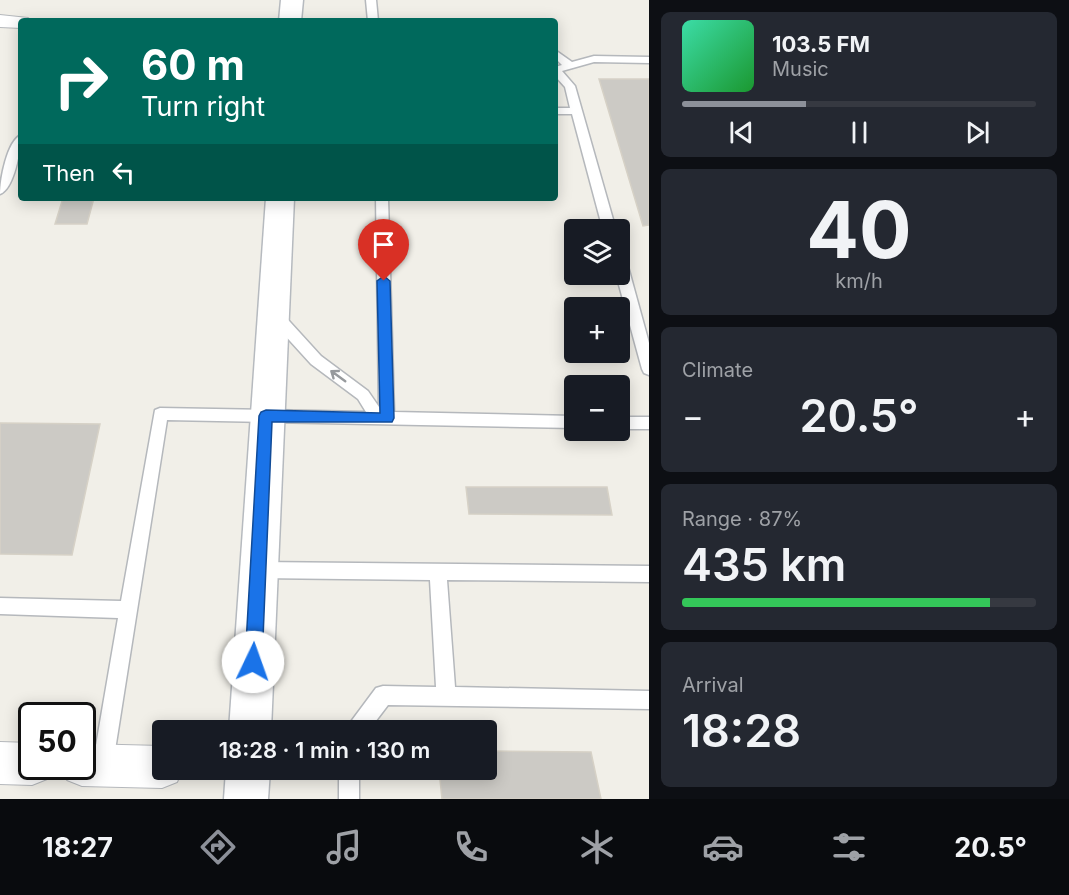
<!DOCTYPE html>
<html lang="en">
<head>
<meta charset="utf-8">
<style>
  body { margin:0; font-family:Inter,sans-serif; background:#242831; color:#f1f3f6; height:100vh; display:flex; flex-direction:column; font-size:22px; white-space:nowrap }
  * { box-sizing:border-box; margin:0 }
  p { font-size:20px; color:#9ea1a6 }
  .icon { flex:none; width:33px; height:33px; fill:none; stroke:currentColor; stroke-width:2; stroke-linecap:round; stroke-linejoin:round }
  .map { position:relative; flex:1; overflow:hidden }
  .sheet { display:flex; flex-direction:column; gap:12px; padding:12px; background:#0d0f14; width:420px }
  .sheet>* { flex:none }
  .hud { position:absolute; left:18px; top:18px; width:540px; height:183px; border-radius:6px; box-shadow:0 3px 15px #0003; background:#00695c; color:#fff; overflow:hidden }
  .tools { position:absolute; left:564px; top:219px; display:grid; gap:12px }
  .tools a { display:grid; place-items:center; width:66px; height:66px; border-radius:6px; background:#171b24; box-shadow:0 3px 15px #0003; font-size:30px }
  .speed { position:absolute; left:18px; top:702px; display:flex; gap:12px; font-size:30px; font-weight:700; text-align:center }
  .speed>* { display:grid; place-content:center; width:78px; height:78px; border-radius:50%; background:#171b24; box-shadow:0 3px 15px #0003; line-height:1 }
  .speed .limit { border:3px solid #111; border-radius:9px; background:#fff; color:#111 }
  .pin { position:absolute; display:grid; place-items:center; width:51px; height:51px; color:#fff; margin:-62px -26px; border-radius:50% 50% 50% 0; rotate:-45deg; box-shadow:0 0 6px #0007 }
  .pin .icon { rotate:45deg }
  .me { position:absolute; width:66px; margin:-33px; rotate:3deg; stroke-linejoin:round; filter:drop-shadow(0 0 4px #0008) }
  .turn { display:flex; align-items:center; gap:21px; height:126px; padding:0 24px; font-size:27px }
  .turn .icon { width:78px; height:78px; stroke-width:2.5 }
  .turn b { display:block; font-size:42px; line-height:51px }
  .then { display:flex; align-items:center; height:57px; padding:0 24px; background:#0003; gap:12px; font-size:22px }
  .big { font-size:45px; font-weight:600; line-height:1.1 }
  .sheet .card { flex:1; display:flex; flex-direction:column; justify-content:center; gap:9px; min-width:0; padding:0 21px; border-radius:9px; background:#242831 }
  .sheet .dial { align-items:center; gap:0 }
  .dial b { font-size:78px; line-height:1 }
  .song { display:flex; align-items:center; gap:18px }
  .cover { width:72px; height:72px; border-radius:9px; background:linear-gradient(135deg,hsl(160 70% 55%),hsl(130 70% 35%)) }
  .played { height:6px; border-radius:3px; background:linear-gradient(90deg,#8c9099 35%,#363941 35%) }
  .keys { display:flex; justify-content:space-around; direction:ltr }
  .heat { display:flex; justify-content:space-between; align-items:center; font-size:33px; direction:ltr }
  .charge { height:9px; border-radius:4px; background:linear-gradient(90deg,#34c759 87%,#363941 0) }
  .trip { position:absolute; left:152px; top:720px; width:345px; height:60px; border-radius:6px; background:#171b24; box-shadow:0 3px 15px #0003; font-weight:600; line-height:60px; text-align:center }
  .tabs { display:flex; height:96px; justify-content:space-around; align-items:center; background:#090b0e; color:#9ea1a6 }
  .tabs .icon { width:42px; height:42px }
  .tabs .selected { color:#8c9099 }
  .tabs b { font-size:27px; color:#f1f3f6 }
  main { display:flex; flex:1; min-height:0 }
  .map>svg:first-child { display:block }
  .building { fill:#cccac5; stroke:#d6d1c6; stroke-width:1.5 }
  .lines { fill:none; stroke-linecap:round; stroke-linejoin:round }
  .service-casing { stroke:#b5b8bc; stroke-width:3 }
  .minor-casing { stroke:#b5b8bc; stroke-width:2 }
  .secondary-casing { stroke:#b6babf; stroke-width:3 }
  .service { fill:#fff; fill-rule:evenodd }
  .minor { fill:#fff; fill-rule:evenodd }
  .secondary { fill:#fff; fill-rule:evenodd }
  .oneway { stroke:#979a9d }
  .route { fill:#1a73e8; stroke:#114b97; stroke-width:1.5 }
</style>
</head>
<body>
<main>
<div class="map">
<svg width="649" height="799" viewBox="0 0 649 799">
  <rect width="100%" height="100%" fill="#f1efe8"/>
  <!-- building -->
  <g class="building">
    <polygon points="599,79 649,79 649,225 643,226"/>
    <polygon points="63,198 94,198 87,224 55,224"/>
    <polygon points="0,423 100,424 72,555 0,554"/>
    <polygon points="466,487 607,487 612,515 469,514"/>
    <polygon points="486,751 591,752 601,799 442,799 439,770 486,770"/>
  </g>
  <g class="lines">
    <defs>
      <g id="service">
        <polygon points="366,0 376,0 378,21 368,21"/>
        <polygon points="555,50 572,62 594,56 649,57 649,63 594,62 562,71 575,86 616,230 603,230 572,114 555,114 555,108 570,108 565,87 555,76 555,67 562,65 555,58"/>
        <path d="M 21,135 C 21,149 14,189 0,194 C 0,180 7,141 21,135 Z"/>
        <polygon points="376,198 388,198 394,412 574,416 574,428 167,420 113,763 110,770 103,773 96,770 93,763 118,618 0,614 0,598 121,601 155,410 160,408 366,412 358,399 311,364 270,319 268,315 270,311 280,311 321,356 368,391 379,407"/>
        <polygon points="620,258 627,263 649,343 649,375 644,373 642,369 616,274 620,274"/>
        <rect x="620" y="417" width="29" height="12"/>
        <polygon points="258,562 649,566 649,582 447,580 455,687 649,691 649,709 388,705 369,730 348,730 350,723 376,688 383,686 436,687 430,580 258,578 252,576 249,570 252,564"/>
        <rect x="339" y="770" width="20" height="29"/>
      </g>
      <g id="minor">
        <polygon points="0,15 28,18 31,21 21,21 21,28 0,27"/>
        <polygon points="0,742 32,743 32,766 52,766 47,779 32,785 0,784"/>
        <polygon points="82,744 162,746 162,770 182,770 177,782 162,788 82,786 67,780 62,766 82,766"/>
      </g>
      <g id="secondary">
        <polygon points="281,0 303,0 301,21 279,21"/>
        <polygon points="266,198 294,198 271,730 229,730"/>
        <polygon points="226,770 270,770 268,799 224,799"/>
      </g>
    </defs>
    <!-- service casing -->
    <use href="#service" class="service-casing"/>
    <!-- minor casing -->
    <use href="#minor" class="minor-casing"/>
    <!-- secondary casing -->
    <use href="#secondary" class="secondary-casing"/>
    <!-- service -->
    <use href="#service" class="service"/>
    <!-- minor -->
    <use href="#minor" class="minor"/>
    <!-- secondary -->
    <use href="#secondary" class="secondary"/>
  </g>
  <!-- one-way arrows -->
  <defs><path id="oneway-shaft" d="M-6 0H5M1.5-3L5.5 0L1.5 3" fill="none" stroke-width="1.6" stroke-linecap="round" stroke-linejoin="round" transform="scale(1.5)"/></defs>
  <use class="oneway" href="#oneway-shaft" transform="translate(338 376) rotate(-144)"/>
  <!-- route -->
  <polygon class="route" points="384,276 390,281 394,418 392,422 272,422 262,662 259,668 253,670 247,668 245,662 259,416 261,412 266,410 380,413 377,281"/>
</svg>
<div class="tools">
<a><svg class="icon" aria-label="layers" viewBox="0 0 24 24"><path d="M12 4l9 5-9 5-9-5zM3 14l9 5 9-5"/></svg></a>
<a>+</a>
<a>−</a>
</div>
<div class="speed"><div class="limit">50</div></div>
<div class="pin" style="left:384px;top:281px;background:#d93025"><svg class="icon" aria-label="arrive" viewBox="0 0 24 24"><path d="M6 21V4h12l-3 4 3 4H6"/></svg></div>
<svg class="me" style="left:253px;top:662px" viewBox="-20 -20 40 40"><circle r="19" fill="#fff"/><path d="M0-13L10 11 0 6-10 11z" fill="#1a73e8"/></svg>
<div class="trip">18:28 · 1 min · 130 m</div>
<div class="hud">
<div class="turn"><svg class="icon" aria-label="right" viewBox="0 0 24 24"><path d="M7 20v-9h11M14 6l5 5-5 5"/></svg><div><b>60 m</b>Turn right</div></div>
<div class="then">Then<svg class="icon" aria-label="left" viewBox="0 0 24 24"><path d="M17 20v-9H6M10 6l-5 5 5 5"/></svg></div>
</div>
</div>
<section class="sheet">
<div class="card">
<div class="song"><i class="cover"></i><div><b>103.5 FM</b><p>Music</p></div></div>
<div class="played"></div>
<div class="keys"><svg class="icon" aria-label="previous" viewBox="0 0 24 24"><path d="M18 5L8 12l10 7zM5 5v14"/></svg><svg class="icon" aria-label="pause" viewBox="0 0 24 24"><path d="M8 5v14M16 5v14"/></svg><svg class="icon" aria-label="next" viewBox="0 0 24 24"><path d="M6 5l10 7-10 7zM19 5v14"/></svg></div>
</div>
<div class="card dial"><b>40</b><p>km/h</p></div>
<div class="card"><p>Climate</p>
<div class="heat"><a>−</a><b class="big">20.5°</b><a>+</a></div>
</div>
<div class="card"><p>Range · 87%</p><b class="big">435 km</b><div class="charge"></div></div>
<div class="card"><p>Arrival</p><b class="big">18:28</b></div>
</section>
</main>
<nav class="tabs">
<b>18:27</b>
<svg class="icon selected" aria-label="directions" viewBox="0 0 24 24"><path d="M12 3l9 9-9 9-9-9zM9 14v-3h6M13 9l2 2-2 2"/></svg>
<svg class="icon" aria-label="music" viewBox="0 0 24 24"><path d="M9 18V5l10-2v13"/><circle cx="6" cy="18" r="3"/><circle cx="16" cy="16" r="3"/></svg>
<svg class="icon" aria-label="phone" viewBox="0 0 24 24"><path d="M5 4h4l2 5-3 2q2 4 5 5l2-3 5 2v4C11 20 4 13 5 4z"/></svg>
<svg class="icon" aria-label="climate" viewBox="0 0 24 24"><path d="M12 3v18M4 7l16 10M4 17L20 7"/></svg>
<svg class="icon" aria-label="car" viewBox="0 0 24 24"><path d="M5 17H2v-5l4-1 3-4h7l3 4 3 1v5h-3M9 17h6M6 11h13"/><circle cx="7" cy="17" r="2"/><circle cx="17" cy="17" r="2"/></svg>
<svg class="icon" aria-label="filters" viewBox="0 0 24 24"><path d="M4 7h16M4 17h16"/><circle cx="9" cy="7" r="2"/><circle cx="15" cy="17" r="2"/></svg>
<b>20.5°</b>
</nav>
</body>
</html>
